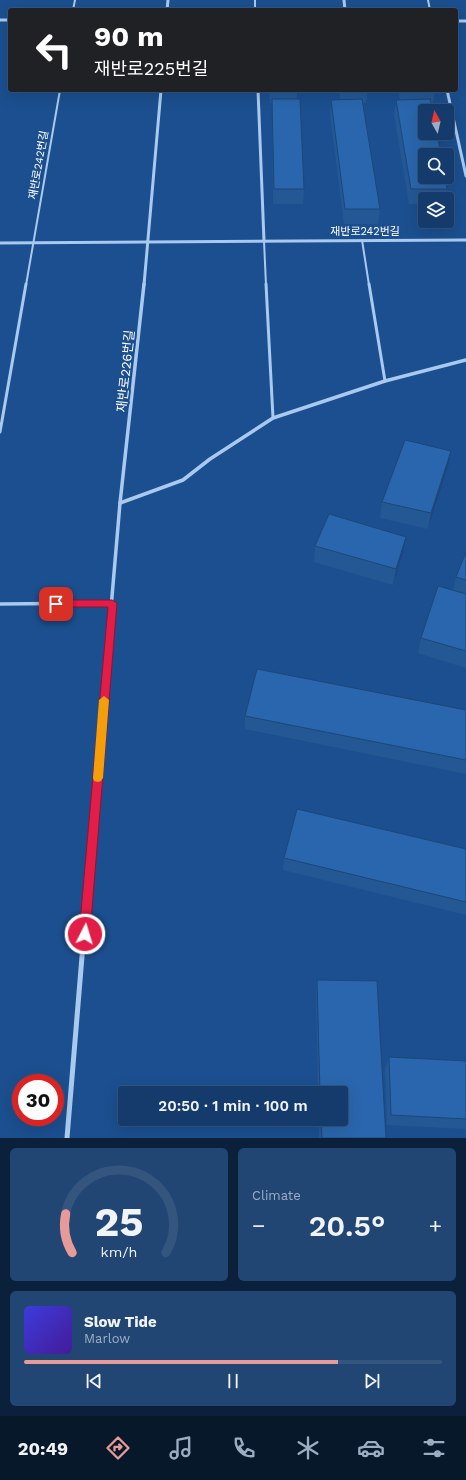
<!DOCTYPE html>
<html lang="en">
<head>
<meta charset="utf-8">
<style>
  body { margin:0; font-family:"Work Sans","Noto Sans KR",sans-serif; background:#214673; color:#f1f3f6; height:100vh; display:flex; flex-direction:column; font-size:15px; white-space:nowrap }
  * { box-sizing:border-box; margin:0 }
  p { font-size:13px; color:#9dadc1 }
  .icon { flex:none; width:22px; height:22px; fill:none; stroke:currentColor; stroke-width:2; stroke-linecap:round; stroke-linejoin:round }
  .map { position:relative; height:1138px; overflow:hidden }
  .details { display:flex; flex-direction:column; gap:10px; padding:10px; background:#0b203b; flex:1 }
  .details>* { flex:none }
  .top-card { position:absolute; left:8px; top:8px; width:450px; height:84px; border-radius:4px; box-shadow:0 4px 16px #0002,0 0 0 1px #33557e; background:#202124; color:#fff; overflow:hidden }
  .needle { width:26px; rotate:352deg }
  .tools { position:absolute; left:418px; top:104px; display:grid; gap:8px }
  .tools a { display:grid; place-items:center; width:36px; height:36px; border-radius:4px; background:#143b6b; box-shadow:0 4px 16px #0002,0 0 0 1px #33557e; font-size:20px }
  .speed { position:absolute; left:12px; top:1074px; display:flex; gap:8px; font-size:20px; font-weight:700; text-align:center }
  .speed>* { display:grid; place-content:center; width:52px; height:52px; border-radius:50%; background:#143b6b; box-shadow:0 4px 16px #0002,0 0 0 1px #33557e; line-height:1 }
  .speed .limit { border:6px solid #d22; background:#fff; color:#111 }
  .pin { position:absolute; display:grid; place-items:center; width:34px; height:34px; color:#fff; margin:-17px; border-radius:8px; box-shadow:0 2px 6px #0006 }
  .me { position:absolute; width:44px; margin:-22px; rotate:5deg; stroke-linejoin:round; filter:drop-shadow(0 0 3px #0008) }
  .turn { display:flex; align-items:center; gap:14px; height:84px; padding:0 20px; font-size:18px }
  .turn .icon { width:52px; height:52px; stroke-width:2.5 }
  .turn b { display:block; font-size:28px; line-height:34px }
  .big { font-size:30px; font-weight:600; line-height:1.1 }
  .details .widget { flex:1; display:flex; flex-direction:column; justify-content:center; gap:6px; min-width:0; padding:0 14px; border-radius:6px; background:#214673 }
  .details .dial { align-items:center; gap:0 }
  .dial svg { height:104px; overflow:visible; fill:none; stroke:#33557e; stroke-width:7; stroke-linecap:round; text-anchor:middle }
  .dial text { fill:#f1f3f6; stroke:none }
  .song { display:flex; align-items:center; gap:12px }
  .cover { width:48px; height:48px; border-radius:6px; background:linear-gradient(135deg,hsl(240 70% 55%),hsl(260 70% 35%)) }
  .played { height:4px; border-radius:2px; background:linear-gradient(90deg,#e69b98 75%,#33557e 75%) }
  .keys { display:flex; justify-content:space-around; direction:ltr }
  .heat { display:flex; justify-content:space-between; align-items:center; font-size:22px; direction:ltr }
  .details .tiles { flex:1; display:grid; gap:10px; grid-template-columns:1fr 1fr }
  .widget:last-child { grid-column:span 2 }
  .trip { position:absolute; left:118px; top:1086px; width:230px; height:40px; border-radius:4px; background:#143b6b; box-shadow:0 4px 16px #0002,0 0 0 1px #33557e; font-weight:600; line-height:40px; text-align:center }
  .tabs { display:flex; height:64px; justify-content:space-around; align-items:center; background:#08182b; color:#9dadc1 }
  .tabs .icon { width:28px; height:28px }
  .tabs .on { color:#e69b98 }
  .tabs b { font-size:18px; color:#f1f3f6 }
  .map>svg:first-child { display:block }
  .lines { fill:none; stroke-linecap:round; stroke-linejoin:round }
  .service-far1 { stroke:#a9c9ee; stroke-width:2 }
  .service { stroke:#a9c9ee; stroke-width:3 }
  .minor-far2 { stroke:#a9c9ee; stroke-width:3 }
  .minor-far1 { stroke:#a9c9ee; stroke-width:3.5 }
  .minor { stroke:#a9c9ee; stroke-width:5 }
  .wall { fill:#245895 }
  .shaded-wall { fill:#1d4779 }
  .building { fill:#2a66ad; stroke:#1d4779 }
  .route { fill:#e11d48; stroke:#92132f }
  .slow { fill:#f59e0b }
  .labels { text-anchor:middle; stroke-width:4; stroke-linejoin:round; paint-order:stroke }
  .far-street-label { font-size:11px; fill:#fff; stroke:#1b4f8f }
  .street-label { font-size:13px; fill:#fff; stroke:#1b4f8f }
</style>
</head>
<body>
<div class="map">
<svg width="466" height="1138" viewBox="0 0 466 1138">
  <rect width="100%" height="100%" fill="#1b4f8f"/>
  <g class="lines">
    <!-- service-far1 -->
    <g class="service-far1">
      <polyline points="255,0 255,10"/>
      <polyline points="428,0 430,10"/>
      <polyline points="73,10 75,0"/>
      <polyline points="362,240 369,285"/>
      <polyline points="264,241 266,285"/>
      <polyline points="26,285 60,90"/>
    </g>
    <!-- service -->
    <g class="service">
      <polyline points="266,284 273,418"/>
      <polyline points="369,284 385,381"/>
      <polyline points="0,432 26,284"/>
    </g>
    <!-- minor-far2 -->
    <g class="minor-far2">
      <polyline points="344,0 345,10"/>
      <polyline points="167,10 168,0"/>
      <polyline points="0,20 10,20"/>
      <polyline points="456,21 466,21"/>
      <polyline points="258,90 264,241"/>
      <polyline points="447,90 466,176"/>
      <polyline points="0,243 466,240"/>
      <polyline points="144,285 161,90"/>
    </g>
    <!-- minor-far1 -->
    <g class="minor-far1">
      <polyline points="120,503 183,480 210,459 273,418 385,381 466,360"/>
      <polyline points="0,604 112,603"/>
      <polyline points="107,655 120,503 144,284"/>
    </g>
    <!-- minor -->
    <polyline class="minor" points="67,1138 107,654"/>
  </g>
  <!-- wall -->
  <g class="wall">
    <polygon points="269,90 297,90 297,99 304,189 303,204 273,204 272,103 270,103"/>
    <polygon points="339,90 368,90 366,103 363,103 380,209 378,224 344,224 330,115 331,100 340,100"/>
    <polygon points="398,90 435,90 433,104 431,104 447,189 446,199 425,199 425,204 409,204 394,114 396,100 400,100"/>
    <polygon points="448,467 428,529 380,518 382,502"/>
    <polygon points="315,546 403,553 393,585 314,562"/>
    <polygon points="466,552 466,668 418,653 421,638 453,590 456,577"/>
    <polygon points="466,710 466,774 245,729 245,716"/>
    <polygon points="466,849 466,915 283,870 284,858"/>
    <polygon points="317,980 386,1138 319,1138 319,1119 341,1119 341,1093 318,1093 316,992"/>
    <polygon points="389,1057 466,1061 466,1129 387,1125 385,1068"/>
  </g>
  <!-- shaded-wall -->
  <g class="shaded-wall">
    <polygon points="451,451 448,467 428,529 431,513"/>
    <polygon points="406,537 403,553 393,585 396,569"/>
  </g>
  <!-- building -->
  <g class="building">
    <polygon points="272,99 300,99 304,189 274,189"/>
    <polygon points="362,99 380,209 345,209 331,100"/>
    <polygon points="430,99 432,111 425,111 425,133 437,133 441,155 425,155 425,177 445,177 447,189 411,189 396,100"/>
    <polygon points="405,440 451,451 431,513 382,502"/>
    <polygon points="329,514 406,537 396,569 315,546"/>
    <polygon points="466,552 466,580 456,577"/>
    <polygon points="438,586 466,594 466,651 421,638"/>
    <polygon points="257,669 466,710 466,760 245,716"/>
    <polygon points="297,809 466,849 466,902 284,858"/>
    <polygon points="317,980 377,981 386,1138 322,1138 321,1119 341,1119 341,1093 320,1093"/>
    <polygon points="389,1057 466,1061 466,1119 391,1115"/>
  </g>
  <!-- route -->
  <polygon class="route" points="56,600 112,600 117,603 90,934 89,937 85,939 81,937 79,934 108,607 56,607 52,604"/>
  <!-- slow -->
  <polygon class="slow" points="104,696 109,700 103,778 101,781 98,782 94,781 93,778 99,700"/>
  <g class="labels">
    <!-- far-street labels -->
    <g class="far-street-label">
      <text transform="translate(38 165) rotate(-80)" y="4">재반로242번길</text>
      <text x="365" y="235">재반로242번길</text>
    </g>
    <!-- street labels -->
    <g class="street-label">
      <text transform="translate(125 371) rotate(-84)" y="5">재반로226번길</text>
    </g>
  </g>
</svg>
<div class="tools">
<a><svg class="needle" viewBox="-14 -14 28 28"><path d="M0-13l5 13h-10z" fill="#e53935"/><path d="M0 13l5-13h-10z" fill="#9dadc1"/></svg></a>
<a><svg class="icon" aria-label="search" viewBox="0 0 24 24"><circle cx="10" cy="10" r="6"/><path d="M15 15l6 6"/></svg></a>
<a><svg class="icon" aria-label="layers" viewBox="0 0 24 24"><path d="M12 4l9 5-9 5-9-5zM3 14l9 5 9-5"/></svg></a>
</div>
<div class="speed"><div class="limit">30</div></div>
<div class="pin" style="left:56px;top:604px;background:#d93025"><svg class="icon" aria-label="arrive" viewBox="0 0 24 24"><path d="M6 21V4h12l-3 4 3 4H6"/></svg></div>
<svg class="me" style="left:85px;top:934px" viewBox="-20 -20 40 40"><circle r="17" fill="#e11d48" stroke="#fff" stroke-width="3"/><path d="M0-11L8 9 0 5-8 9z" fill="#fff"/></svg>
<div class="trip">20:50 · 1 min · 100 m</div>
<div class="top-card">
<div class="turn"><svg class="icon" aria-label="left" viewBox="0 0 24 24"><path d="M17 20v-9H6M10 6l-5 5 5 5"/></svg><div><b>90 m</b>재반로225번길</div></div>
</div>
</div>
<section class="details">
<div class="tiles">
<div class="widget dial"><svg viewBox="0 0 100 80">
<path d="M14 69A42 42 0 1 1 86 69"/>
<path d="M14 69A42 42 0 0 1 9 39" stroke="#e69b98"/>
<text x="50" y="56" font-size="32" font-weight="700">25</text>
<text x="50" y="72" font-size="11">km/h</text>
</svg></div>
<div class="widget"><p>Climate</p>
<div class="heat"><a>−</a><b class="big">20.5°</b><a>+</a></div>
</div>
<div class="widget">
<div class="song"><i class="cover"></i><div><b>Slow Tide</b><p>Marlow</p></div></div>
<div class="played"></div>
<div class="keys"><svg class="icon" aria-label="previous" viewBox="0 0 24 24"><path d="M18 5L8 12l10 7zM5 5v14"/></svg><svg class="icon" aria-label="pause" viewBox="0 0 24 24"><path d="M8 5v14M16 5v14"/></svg><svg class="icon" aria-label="next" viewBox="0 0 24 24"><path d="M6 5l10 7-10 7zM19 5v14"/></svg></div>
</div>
</div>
</section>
<nav class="tabs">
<b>20:49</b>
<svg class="icon on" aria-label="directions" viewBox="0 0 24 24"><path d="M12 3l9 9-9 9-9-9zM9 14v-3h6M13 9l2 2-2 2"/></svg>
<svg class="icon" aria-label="music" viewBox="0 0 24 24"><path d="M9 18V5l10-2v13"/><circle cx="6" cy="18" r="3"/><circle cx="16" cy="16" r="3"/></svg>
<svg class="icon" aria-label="phone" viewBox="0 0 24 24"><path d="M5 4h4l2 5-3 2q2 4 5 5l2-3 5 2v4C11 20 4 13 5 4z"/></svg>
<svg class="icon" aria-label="climate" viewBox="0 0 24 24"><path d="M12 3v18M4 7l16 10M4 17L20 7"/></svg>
<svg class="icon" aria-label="car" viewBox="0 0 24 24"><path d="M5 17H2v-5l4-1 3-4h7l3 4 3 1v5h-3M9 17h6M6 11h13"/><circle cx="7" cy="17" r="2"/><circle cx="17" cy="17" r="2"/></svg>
<svg class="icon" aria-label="filters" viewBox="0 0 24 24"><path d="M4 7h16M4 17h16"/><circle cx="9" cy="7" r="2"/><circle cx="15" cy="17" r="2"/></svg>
</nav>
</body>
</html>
